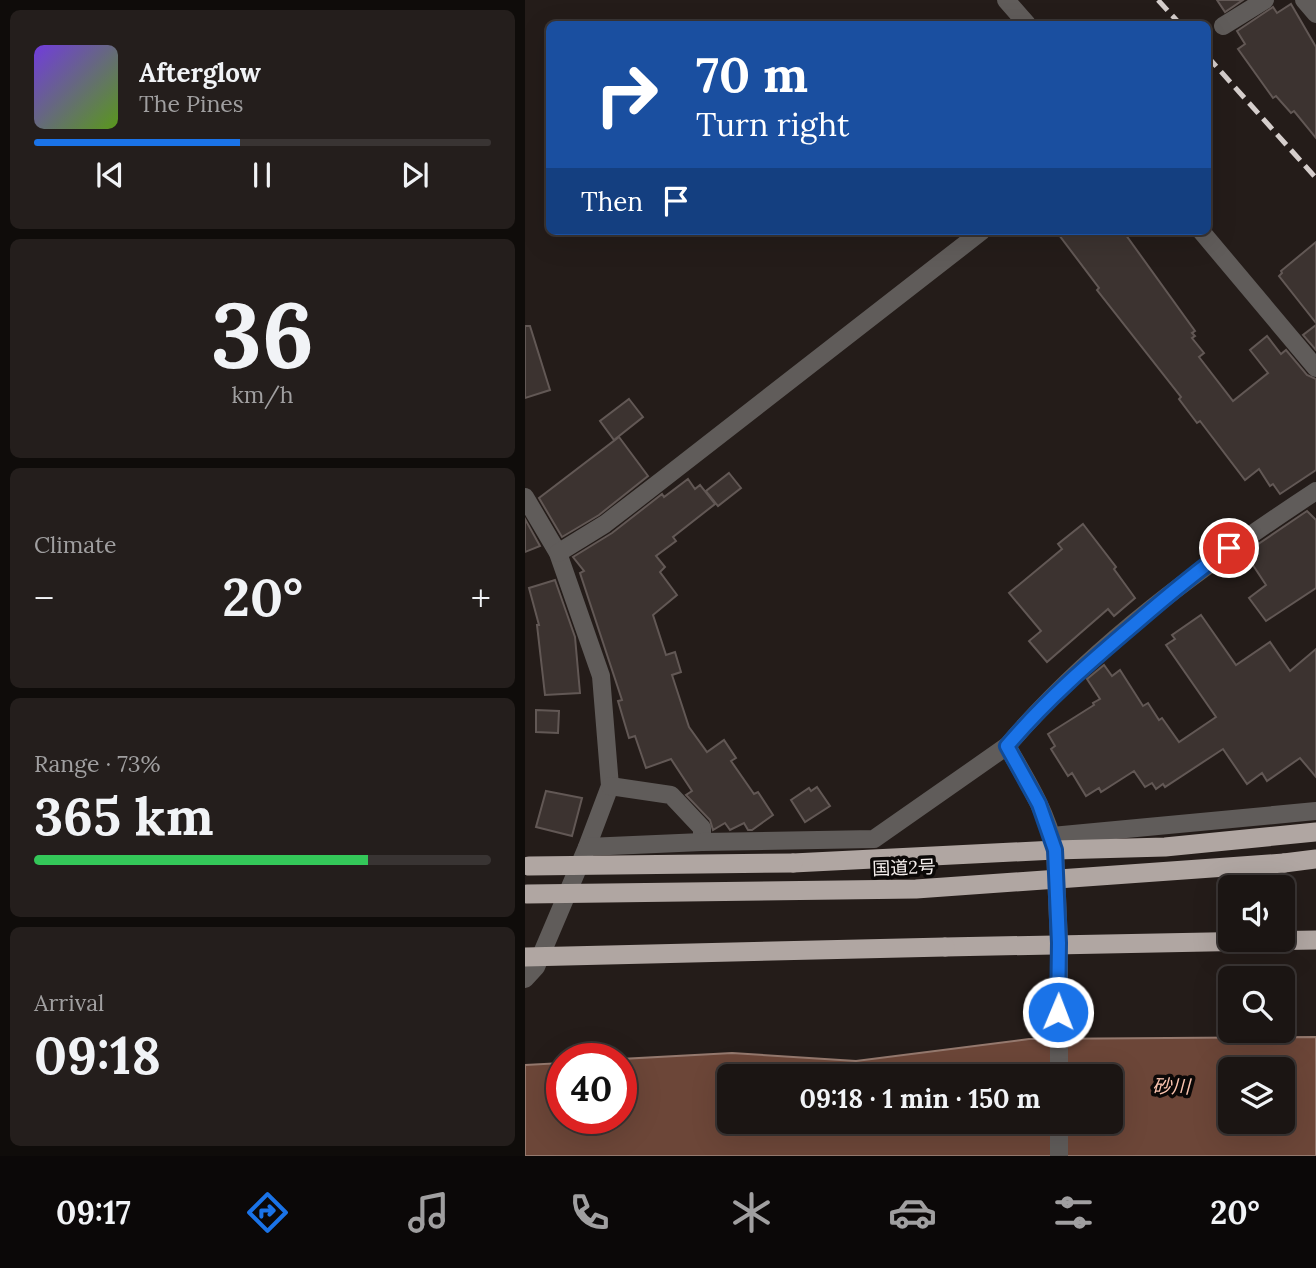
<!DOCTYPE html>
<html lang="en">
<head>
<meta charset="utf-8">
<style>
  body { margin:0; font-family:Lora,"Noto Sans JP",serif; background:#241e1c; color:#f1f3f6; height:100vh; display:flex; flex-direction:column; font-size:26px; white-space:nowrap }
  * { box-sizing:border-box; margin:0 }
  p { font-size:23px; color:#a09fa0 }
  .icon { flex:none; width:38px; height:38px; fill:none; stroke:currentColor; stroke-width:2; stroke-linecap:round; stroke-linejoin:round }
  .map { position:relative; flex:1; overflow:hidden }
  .side { display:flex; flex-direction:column; gap:10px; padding:10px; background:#0f0c0a; width:525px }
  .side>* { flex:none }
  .guide { position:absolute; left:21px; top:21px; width:665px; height:214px; border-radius:10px; box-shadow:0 7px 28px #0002,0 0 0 2px #393433; background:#1a4fa0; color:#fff; overflow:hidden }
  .controls { position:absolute; left:693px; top:875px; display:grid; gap:14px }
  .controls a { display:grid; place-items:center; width:77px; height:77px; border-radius:10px; background:#1b1513; box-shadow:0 7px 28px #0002,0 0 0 2px #393433; font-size:35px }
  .speed { position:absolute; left:21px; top:1043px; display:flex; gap:14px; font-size:35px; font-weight:700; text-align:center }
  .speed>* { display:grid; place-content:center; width:91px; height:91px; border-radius:50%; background:#1b1513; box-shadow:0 7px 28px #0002,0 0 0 2px #393433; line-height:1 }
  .speed .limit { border:10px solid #d22; background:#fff; color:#111 }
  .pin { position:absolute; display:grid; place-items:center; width:60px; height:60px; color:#fff; margin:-30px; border:4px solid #fff; border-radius:50%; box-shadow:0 2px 7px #0007 }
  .me { position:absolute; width:77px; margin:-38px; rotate:1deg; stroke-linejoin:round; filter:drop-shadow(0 0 5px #0008) }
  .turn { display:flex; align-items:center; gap:24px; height:147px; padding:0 35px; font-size:32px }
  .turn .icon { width:91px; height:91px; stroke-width:2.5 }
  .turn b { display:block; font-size:49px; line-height:60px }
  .then { display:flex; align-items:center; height:66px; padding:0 35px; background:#0003; gap:14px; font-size:26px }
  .big { font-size:52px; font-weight:800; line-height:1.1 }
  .side .widget { flex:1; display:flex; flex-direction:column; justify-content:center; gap:10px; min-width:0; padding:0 24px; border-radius:10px; background:#241e1c }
  .side .dial { align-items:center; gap:0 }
  .dial b { font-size:91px; line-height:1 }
  .song { display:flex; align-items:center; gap:21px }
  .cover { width:84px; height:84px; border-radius:10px; background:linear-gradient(135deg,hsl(260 70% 55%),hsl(90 70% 35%)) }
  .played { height:7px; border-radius:4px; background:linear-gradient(90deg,#1a73e8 45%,#393433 45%) }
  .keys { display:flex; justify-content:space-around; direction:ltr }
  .heat { display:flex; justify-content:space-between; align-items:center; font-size:38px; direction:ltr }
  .charge { height:10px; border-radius:5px; background:linear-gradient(90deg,#34c759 73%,#393433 0) }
  .trip { position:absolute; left:192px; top:1064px; width:406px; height:70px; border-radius:10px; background:#1b1513; box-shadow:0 7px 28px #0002,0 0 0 2px #393433; font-weight:800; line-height:70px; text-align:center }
  .tab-bar { display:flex; height:112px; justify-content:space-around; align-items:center; background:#0b0808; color:#a09fa0 }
  .tab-bar .icon { width:49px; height:49px }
  .tab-bar .active { color:#1a73e8 }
  .tab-bar b { font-size:32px; color:#f1f3f6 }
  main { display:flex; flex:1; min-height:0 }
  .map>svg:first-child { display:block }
  .water { fill:#6c4638; stroke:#95796e; stroke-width:2; fill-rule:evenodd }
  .building { fill:#3c3330; stroke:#625855; stroke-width:2 }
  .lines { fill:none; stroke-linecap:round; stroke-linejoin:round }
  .minor { stroke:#605c5a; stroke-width:18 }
  .tertiary { stroke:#605c5a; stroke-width:18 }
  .trunk { stroke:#b0a6a2; stroke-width:19 }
  .rail { stroke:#d5cecc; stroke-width:5; stroke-dasharray:14 7; stroke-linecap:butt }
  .trunk-bridge { stroke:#b0a6a2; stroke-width:19 }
  .route-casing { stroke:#114b97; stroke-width:18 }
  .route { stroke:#1a73e8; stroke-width:12 }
  .labels { text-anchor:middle; stroke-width:7; stroke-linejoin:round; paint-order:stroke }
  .street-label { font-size:18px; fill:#f5efed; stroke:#0b0807 }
  .water-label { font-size:19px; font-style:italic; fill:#fbc4af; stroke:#0b0807 }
</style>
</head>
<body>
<main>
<section class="side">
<div class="widget">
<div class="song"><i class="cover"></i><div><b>Afterglow</b><p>The Pines</p></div></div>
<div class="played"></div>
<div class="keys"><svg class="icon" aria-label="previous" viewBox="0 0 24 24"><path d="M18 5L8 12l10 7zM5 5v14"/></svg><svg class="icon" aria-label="pause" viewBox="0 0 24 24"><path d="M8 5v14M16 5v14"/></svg><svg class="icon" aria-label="next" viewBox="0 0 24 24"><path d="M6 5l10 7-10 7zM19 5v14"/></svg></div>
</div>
<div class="widget dial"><b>36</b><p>km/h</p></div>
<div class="widget"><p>Climate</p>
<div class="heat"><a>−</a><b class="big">20°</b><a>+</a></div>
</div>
<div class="widget"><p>Range · 73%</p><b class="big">365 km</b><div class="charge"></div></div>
<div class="widget"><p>Arrival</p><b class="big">09:18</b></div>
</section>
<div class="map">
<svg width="791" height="1156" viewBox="0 0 791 1156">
  <rect width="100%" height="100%" fill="#241c19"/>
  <!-- water -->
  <path class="water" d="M 791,1037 L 791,1156 L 0,1156 L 0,1065 L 37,1063 L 37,1118 L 96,1118 L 96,1059 L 207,1053 L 331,1061 L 504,1039 ZM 705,1069 L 758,1069 L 758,1122 L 705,1122 ZM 205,1076 L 586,1076 L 586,1122 L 205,1122 Z"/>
  <!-- building -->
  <g class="building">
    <polygon points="692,0 718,0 700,12"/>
    <polygon points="766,4 791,47 791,138 769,111 766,113 751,96 748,98 713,49 720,44 712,31 748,7 752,13"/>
    <polygon points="531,231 598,231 670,331 667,333 670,336 667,338 679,353 674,357 708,401 743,373 725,350 742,336 756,354 761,350 782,375 791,379 791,470 755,494 748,484 745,486 734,469 720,480 675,421 672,423 654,399 656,397 572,290 574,288"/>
    <polygon points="791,242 791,323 754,276 757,273 756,271"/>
    <polygon points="791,325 791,350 778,335"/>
    <polygon points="0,326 5,326 25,390 0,398"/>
    <polygon points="104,399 118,417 89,440 75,421"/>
    <polygon points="94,437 123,476 74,515 37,537 14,498"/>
    <polygon points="204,473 216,488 193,506 181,491"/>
    <polygon points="163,479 170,489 175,485 190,504 148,537 151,541 131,556 140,567 135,572 152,595 128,615 141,655 150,652 156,672 147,675 164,727 182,752 199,740 211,758 206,761 229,794 233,792 248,815 227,830 223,830 219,823 205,830 200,823 188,830 185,820 161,795 167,791 146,759 121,768 110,736 104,738 93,701 97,700 55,573 59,571 48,557 87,533 137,494 139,497"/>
    <polygon points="782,511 791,520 791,588 741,621 724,598 741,585 720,553"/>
    <polygon points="0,519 15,546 0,552"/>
    <polygon points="558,524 591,567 589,569 610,598 589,616 583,609 522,662 504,641 516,631 484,593 537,549 533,544"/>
    <polygon points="30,580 50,637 55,693 20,695 12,625 14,625 4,588"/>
    <polygon points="676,615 711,665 745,642 765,671 791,649 791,777 775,758 742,781 737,773 722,784 698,749 640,787 638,784 631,789 627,783 620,787 609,771 576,792 574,788 561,796 547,773 543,776 526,749 530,746 523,734 569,705 568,703 575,699 562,679 579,665 587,676 595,670 618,706 623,703 634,720 637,718 654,742 691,717 641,645 650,639 647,635"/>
    <polygon points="11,710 34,711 33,733 11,732"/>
    <polygon points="292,787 305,806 280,822 266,800 284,788 286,791"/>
    <polygon points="21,791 57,798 47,836 11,827"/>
  </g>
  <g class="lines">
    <!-- minor -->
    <g class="minor">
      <polyline points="481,0 502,24"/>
      <polyline points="779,0 791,14"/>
      <polyline points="698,26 740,0"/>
      <polyline points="676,231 791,368"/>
      <polyline points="0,497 33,553 76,676 85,786 62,847 11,967 0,979"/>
      <polyline points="33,553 80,524 137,480 457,231"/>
      <polyline points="85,786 146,795 177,828 177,842"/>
      <polyline points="62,847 177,842 349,839 482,746"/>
      <path d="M 534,943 L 530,850 C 522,812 501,779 482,746 C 569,644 680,564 791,491"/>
    </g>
    <!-- tertiary -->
    <g class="tertiary">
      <polyline points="527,836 791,811"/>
      <polyline points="534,1076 534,943"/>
      <polyline points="534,1122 534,1156"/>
    </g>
    <!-- trunk -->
    <g class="trunk">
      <polyline points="268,863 530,850 640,847 791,832"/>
      <polyline points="759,863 791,859"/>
      <polyline points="420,947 791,940"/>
    </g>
    <!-- rail -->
    <g class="rail">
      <polyline points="633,0 655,24"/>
      <polyline points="682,56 791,178"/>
    </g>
    <!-- trunk-bridge -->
    <g class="trunk-bridge">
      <polyline points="4,866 268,863"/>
      <polyline points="2,894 391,889 759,863"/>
      <polyline points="0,957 420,947"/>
    </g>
  </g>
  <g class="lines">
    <defs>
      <path id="route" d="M 533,1012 L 534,943 L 530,850 L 514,804 L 482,746 C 521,700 565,662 611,623 C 641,597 671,572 704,548"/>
    </defs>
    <!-- route casing -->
    <use href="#route" class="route-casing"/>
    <!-- route -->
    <use href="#route" class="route"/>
  </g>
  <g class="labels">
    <!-- street labels -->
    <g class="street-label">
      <text transform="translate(379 868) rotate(-2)" y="6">国道2号</text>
    </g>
    <!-- water labels -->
    <g class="water-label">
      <text transform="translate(646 1086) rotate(1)" y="7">砂川</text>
    </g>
  </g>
</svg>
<div class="controls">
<a><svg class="icon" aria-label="sound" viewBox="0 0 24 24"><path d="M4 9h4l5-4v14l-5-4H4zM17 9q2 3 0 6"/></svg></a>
<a><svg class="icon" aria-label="search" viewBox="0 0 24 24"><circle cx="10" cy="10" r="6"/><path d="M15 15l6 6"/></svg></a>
<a><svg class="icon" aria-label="layers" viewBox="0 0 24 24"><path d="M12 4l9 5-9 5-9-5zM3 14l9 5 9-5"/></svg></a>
</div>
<div class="speed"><div class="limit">40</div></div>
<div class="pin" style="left:704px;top:548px;background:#d93025"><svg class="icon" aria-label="arrive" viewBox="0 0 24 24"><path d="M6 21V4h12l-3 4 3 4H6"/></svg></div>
<svg class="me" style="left:533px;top:1012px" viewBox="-20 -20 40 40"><circle r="17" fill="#1a73e8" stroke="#fff" stroke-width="3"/><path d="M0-11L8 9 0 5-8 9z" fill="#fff"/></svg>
<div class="trip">09:18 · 1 min · 150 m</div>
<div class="guide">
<div class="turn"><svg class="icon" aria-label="right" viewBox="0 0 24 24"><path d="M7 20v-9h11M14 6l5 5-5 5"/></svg><div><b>70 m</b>Turn right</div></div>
<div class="then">Then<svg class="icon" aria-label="arrive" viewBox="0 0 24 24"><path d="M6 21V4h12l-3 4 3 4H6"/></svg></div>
</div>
</div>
</main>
<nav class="tab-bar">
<b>09:17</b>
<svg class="icon active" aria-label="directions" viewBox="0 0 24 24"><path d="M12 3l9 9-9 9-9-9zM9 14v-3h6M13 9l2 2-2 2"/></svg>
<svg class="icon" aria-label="music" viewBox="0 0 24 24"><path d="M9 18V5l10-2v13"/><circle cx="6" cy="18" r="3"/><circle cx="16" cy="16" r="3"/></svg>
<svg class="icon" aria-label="phone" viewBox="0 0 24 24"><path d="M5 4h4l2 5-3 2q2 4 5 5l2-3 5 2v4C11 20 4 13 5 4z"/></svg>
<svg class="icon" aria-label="climate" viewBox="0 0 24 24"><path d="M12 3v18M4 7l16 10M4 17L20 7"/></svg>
<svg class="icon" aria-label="car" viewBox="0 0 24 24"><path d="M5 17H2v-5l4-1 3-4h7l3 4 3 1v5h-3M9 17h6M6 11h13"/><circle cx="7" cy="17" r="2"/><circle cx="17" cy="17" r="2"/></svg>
<svg class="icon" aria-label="filters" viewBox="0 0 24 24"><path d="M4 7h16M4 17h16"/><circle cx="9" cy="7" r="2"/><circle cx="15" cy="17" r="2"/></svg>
<b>20°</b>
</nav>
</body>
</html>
